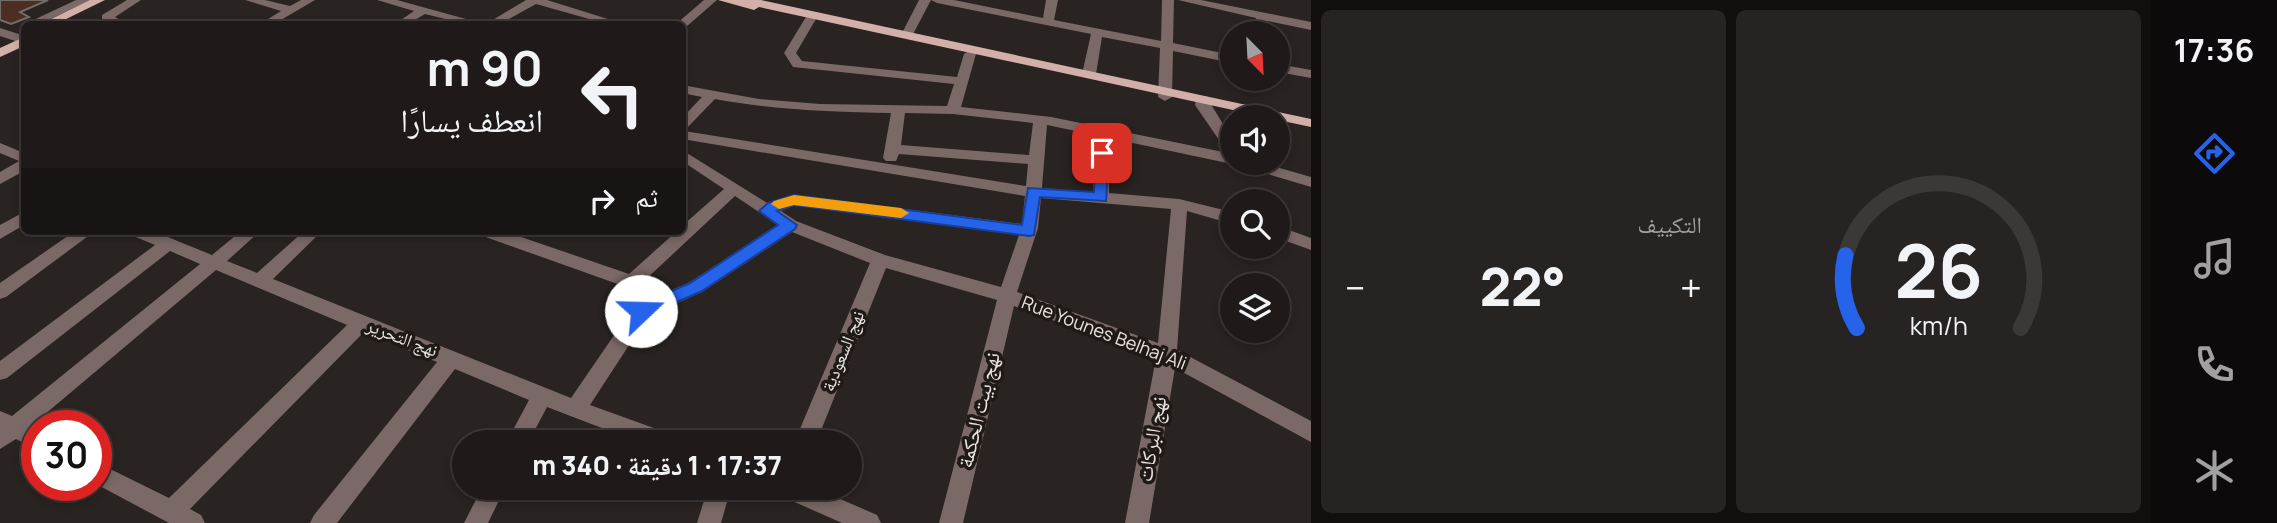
<!DOCTYPE html>
<html lang="ar">
<head>
<meta charset="utf-8">
<style>
  body { margin:0; font-family:Manrope,"Noto Naskh Arabic",sans-serif; background:#272322; color:#f1f3f6; direction:rtl; height:100vh; display:flex; flex-direction:column; font-size:26px; white-space:nowrap }
  * { box-sizing:border-box; margin:0 }
  p { font-size:23px; color:#a1a1a2 }
  .icon { flex:none; width:38px; height:38px; fill:none; stroke:currentColor; stroke-width:2; stroke-linecap:round; stroke-linejoin:round }
  .map { position:relative; flex:1; overflow:hidden; direction:ltr }
  .panel { display:flex; flex-direction:column; gap:10px; padding:10px; background:#110e0e; width:840px }
  .panel>* { flex:none }
  .banner { position:absolute; left:21px; top:21px; width:665px; height:214px; border-radius:10px; box-shadow:0 4px 10px #0003,0 0 0 2px #3c3838; direction:rtl; background:#1f1a19; color:#f1f3f6; overflow:hidden }
  .needle { width:46px; rotate:156deg }
  .controls { position:absolute; left:1220px; top:21px; display:grid; gap:14px }
  .controls a { display:grid; place-items:center; width:70px; height:70px; border-radius:50%; background:#1f1a19; box-shadow:0 4px 10px #0003,0 0 0 2px #3c3838; font-size:35px }
  .speed { position:absolute; left:21px; top:410px; display:flex; gap:14px; font-size:35px; font-weight:700; text-align:center }
  .speed>* { display:grid; place-content:center; width:91px; height:91px; border-radius:50%; background:#1f1a19; box-shadow:0 4px 10px #0003,0 0 0 2px #3c3838; line-height:1 }
  .speed .limit { border:10px solid #d22; background:#fff; color:#111 }
  .pin { position:absolute; display:grid; place-items:center; width:60px; height:60px; color:#fff; margin:-30px; border-radius:14px; box-shadow:0 4px 10px #0006 }
  .me { position:absolute; width:77px; margin:-38px; rotate:69deg; stroke-linejoin:round; filter:drop-shadow(0 0 5px #0008) }
  .turn { display:flex; align-items:center; gap:24px; height:147px; padding:0 28px; font-size:32px }
  .turn .icon { width:91px; height:91px; stroke-width:2.5 }
  .turn b { display:block; font-size:49px; line-height:60px }
  .then { display:flex; align-items:center; height:66px; padding:0 28px; background:#0003; gap:14px; font-size:26px }
  .big { font-size:52px; font-weight:800; line-height:1.1 }
  .panel .widget { flex:1; display:flex; flex-direction:column; justify-content:center; gap:10px; min-width:0; padding:0 24px; border-radius:10px; background:#272322 }
  .panel .dial { align-items:center; gap:0 }
  .dial svg { height:182px; overflow:visible; fill:none; stroke:#3c3838; stroke-width:7; stroke-linecap:round; text-anchor:middle }
  .dial text { fill:#f1f3f6; stroke:none }
  .heat { display:flex; justify-content:space-between; align-items:center; font-size:38px; direction:ltr }
  .panel .tiles { flex:1; display:grid; gap:10px; grid-template-columns:repeat(2,1fr) }
  .trip { position:absolute; left:452px; top:430px; width:410px; height:70px; border-radius:35px; background:#1f1a19; box-shadow:0 4px 10px #0003,0 0 0 2px #3c3838; font-weight:800; line-height:70px; text-align:center; direction:rtl }
  main { display:flex; flex:1; min-height:0 }
  .menu { display:flex; flex-direction:column; width:126px; justify-content:space-around; align-items:center; background:#0c0a0a; color:#a1a1a2 }
  .menu .icon { width:49px; height:49px }
  .menu .selected { color:#2563eb }
  .menu b { font-size:32px; color:#f1f3f6 }
  .map>svg:first-child { display:block }
  .building { fill:#4c2e22; stroke:#746c69; stroke-width:2 }
  .lines { fill:none; stroke-linecap:round; stroke-linejoin:round }
  .minor { fill:#7a6966; fill-rule:evenodd }
  .major { fill:#d2afa8; fill-rule:evenodd }
  .route { fill:#2563eb; stroke:#184099; stroke-width:2 }
  .slow { fill:#f59e0b }
  .labels { text-anchor:middle; stroke-width:7; stroke-linejoin:round; paint-order:stroke }
  .street-label { font-size:18px; fill:#e9e4e3; stroke:#201a17 }
  .near-street-label { font-size:21px; fill:#e9e4e3; stroke:#201a17 }
</style>
</head>
<body>
<main>
<nav class="menu">
<b>17:36</b>
<svg class="icon selected" aria-label="directions" viewBox="0 0 24 24"><path d="M12 3l9 9-9 9-9-9zM9 14v-3h6M13 9l2 2-2 2"/></svg>
<svg class="icon" aria-label="music" viewBox="0 0 24 24"><path d="M9 18V5l10-2v13"/><circle cx="6" cy="18" r="3"/><circle cx="16" cy="16" r="3"/></svg>
<svg class="icon" aria-label="phone" viewBox="0 0 24 24"><path d="M5 4h4l2 5-3 2q2 4 5 5l2-3 5 2v4C11 20 4 13 5 4z"/></svg>
<svg class="icon" aria-label="climate" viewBox="0 0 24 24"><path d="M12 3v18M4 7l16 10M4 17L20 7"/></svg>
</nav>
<section class="panel">
<div class="tiles">
<div class="widget dial"><svg viewBox="0 0 100 80">
<path d="M14 69A42 42 0 1 1 86 69"/>
<path d="M14 69A42 42 0 0 1 9 37" stroke="#2563eb"/>
<text x="50" y="56" font-size="32" font-weight="700">26</text>
<text x="50" y="72" font-size="11">km/h</text>
</svg></div>
<div class="widget"><p>التكييف</p>
<div class="heat"><a>−</a><b class="big">22°</b><a>+</a></div>
</div>
</div>
</section>
<div class="map">
<svg width="1311" height="523" viewBox="0 0 1311 523">
  <rect width="100%" height="100%" fill="#292321"/>
  <!-- building -->
  <polygon class="building" points="0,0 48,0 20,12 29,17 11,24 0,20"/>
  <g class="lines">
    <!-- minor -->
    <g class="minor">
      <polygon points="76,0 91,0 40,24 25,24"/>
      <polygon points="127,0 141,0 115,17 127,24 113,24 102,19 102,15"/>
      <polygon points="245,0 265,0 290,6 301,0 315,0 274,24 260,24 281,11"/>
      <polygon points="377,0 397,0 484,24 466,24 425,14 408,24 395,24 414,11"/>
      <polygon points="526,0 547,0 624,24 607,24 536,4 500,24 486,24"/>
      <polygon points="704,0 717,0 686,27 676,24"/>
      <polygon points="919,0 931,0 911,38 903,38 901,35"/>
      <polygon points="931,0 954,0 1043,18 1046,0 1058,0 1054,20 1161,41 1162,0 1174,0 1173,43 1232,55 1232,63 1173,51 1172,97 1165,101 1158,97 1160,48 1102,37 1096,74 1089,78 1082,74 1091,34 937,3"/>
      <polygon points="1178,0 1201,0 1311,22 1311,30 1268,21 1270,33 1258,33 1256,18"/>
      <path d="M 810,15 L 816,19 L 796,53 L 802,61 L 957,77 L 964,54 L 970,50 L 976,54 L 961,107 L 1051,117 L 1228,153 L 1195,105 L 1196,96 L 1206,96 L 1232,139 L 1232,163 L 1236,163 L 1232,164 L 1109,138 L 1109,193 L 1179,199 L 1232,212 L 1232,224 L 1187,211 L 1177,350 L 1311,421 L 1311,442 L 1175,368 L 1149,523 L 1125,523 L 1156,358 L 1014,306 L 963,523 L 939,523 L 997,300 L 886,268 L 816,443 L 794,443 L 870,263 L 792,232 L 702,292 L 648,316 L 590,405 L 676,436 L 679,443 L 641,443 L 547,407 L 528,443 L 506,443 L 529,400 L 455,369 L 337,523 L 310,523 L 314,515 L 437,362 L 364,332 L 190,509 L 201,515 L 205,523 L 169,523 L 96,484 L 96,462 L 169,498 L 347,325 L 216,270 L 31,426 L 37,429 L 37,450 L 16,439 L 0,449 L 0,411 L 12,416 L 200,264 L 170,251 L 7,378 L 0,380 L 0,361 L 155,245 L 131,235 L 129,231 L 153,231 L 212,255 L 241,231 L 260,231 L 227,261 L 257,273 L 304,231 L 322,231 L 273,279 L 571,398 L 632,309 L 632,295 L 626,287 L 480,235 L 478,231 L 504,231 L 629,274 L 677,231 L 682,231 L 682,226 L 724,189 L 682,161 L 682,150 L 769,204 L 794,195 L 1022,224 L 1025,196 L 682,139 L 682,118 L 702,97 L 682,93 L 682,85 L 759,99 L 820,104 L 947,106 L 954,84 L 793,67 L 784,53 L 806,17 ZM 715,99 C 774,110 832,112 891,113 L 883,158 L 886,161 L 896,161 L 899,154 L 1028,164 L 1026,186 L 684,131 ZM 905,113 L 953,114 L 1033,123 L 1029,155 L 901,145 ZM 1047,125 L 1095,135 L 1093,192 L 1042,188 ZM 735,196 L 778,225 L 690,282 L 651,299 L 643,282 ZM 1041,198 L 1171,209 L 1158,343 L 1017,292 L 1038,228 ZM 795,205 L 1019,235 L 1001,287 L 885,255 L 796,221 L 781,211 Z"/>
      <polygon points="0,28 22,35 24,38 18,42 0,36"/>
      <polygon points="1278,64 1311,70 1311,78 1278,72"/>
      <polygon points="0,143 24,153 24,171 0,184 0,172 19,161 0,153"/>
      <polygon points="1238,163 1262,163 1311,177 1311,187 1241,166"/>
      <polygon points="24,212 24,225 0,239 0,225"/>
      <polygon points="1278,226 1311,238 1311,250 1278,238"/>
      <polygon points="75,231 95,231 6,297 0,299 0,283"/>
      <polygon points="482,488 505,488 488,523 464,523"/>
      <polygon points="708,488 731,488 721,523 697,523"/>
      <polygon points="778,488 815,488 877,515 881,523 842,523 781,496"/>
    </g>
    <!-- major -->
    <g class="major">
      <polygon points="90,0 105,0 56,24 41,24"/>
      <polygon points="718,0 761,0 1311,119 1311,127 1278,120 1278,117 1265,117 759,7 754,10"/>
      <polygon points="24,37 24,46 0,57 0,48"/>
    </g>
  </g>
  <!-- route -->
  <polygon class="route" points="1102,149 1109,153 1106,201 1040,197 1034,235 1029,236 794,205 777,211 797,225 795,229 702,291 641,318 635,316 632,311 635,307 690,283 778,225 759,211 768,203 794,195 1022,225 1028,188 1094,192 1095,153"/>
  <!-- slow -->
  <polygon class="slow" points="794,195 901,208 909,213 901,218 794,205 779,209 771,204 774,201"/>
  <g class="labels">
    <!-- street labels -->
    <g class="street-label">
      <text transform="translate(1104 333) rotate(21)" y="6">Rue Younes Belhaj Ali</text>
      <text transform="translate(402 338) rotate(21)" y="6">نهج التحرير</text>
      <text transform="translate(843 351) rotate(-68)" y="6">نهج السعودية</text>
    </g>
    <!-- near-street labels -->
    <g class="near-street-label">
      <text transform="translate(979 410) rotate(-76)" y="7">نهج بيت الحكمة</text>
      <text transform="translate(1152 439) rotate(-80)" y="7">نهج البركات</text>
    </g>
  </g>
</svg>
<div class="controls">
<a><svg class="needle" viewBox="-14 -14 28 28"><path d="M0-13l5 13h-10z" fill="#e53935"/><path d="M0 13l5-13h-10z" fill="#a1a1a2"/></svg></a>
<a><svg class="icon" aria-label="sound" viewBox="0 0 24 24"><path d="M4 9h4l5-4v14l-5-4H4zM17 9q2 3 0 6"/></svg></a>
<a><svg class="icon" aria-label="search" viewBox="0 0 24 24"><circle cx="10" cy="10" r="6"/><path d="M15 15l6 6"/></svg></a>
<a><svg class="icon" aria-label="layers" viewBox="0 0 24 24"><path d="M12 4l9 5-9 5-9-5zM3 14l9 5 9-5"/></svg></a>
</div>
<div class="speed"><div class="limit">30</div></div>
<div class="pin" style="left:1102px;top:153px;background:#d93025"><svg class="icon" aria-label="arrive" viewBox="0 0 24 24"><path d="M6 21V4h12l-3 4 3 4H6"/></svg></div>
<svg class="me" style="left:641px;top:311px" viewBox="-20 -20 40 40"><circle r="19" fill="#fff"/><path d="M0-13L10 11 0 6-10 11z" fill="#2563eb"/></svg>
<div class="trip">17:37 · 1 دقيقة · 340 m</div>
<div class="banner">
<div class="turn"><svg class="icon" aria-label="left" viewBox="0 0 24 24"><path d="M17 20v-9H6M10 6l-5 5 5 5"/></svg><div><b>90 m</b>انعطف يسارًا</div></div>
<div class="then">ثم<svg class="icon" aria-label="right" viewBox="0 0 24 24"><path d="M7 20v-9h11M14 6l5 5-5 5"/></svg></div>
</div>
</div>
</main>
</body>
</html>
